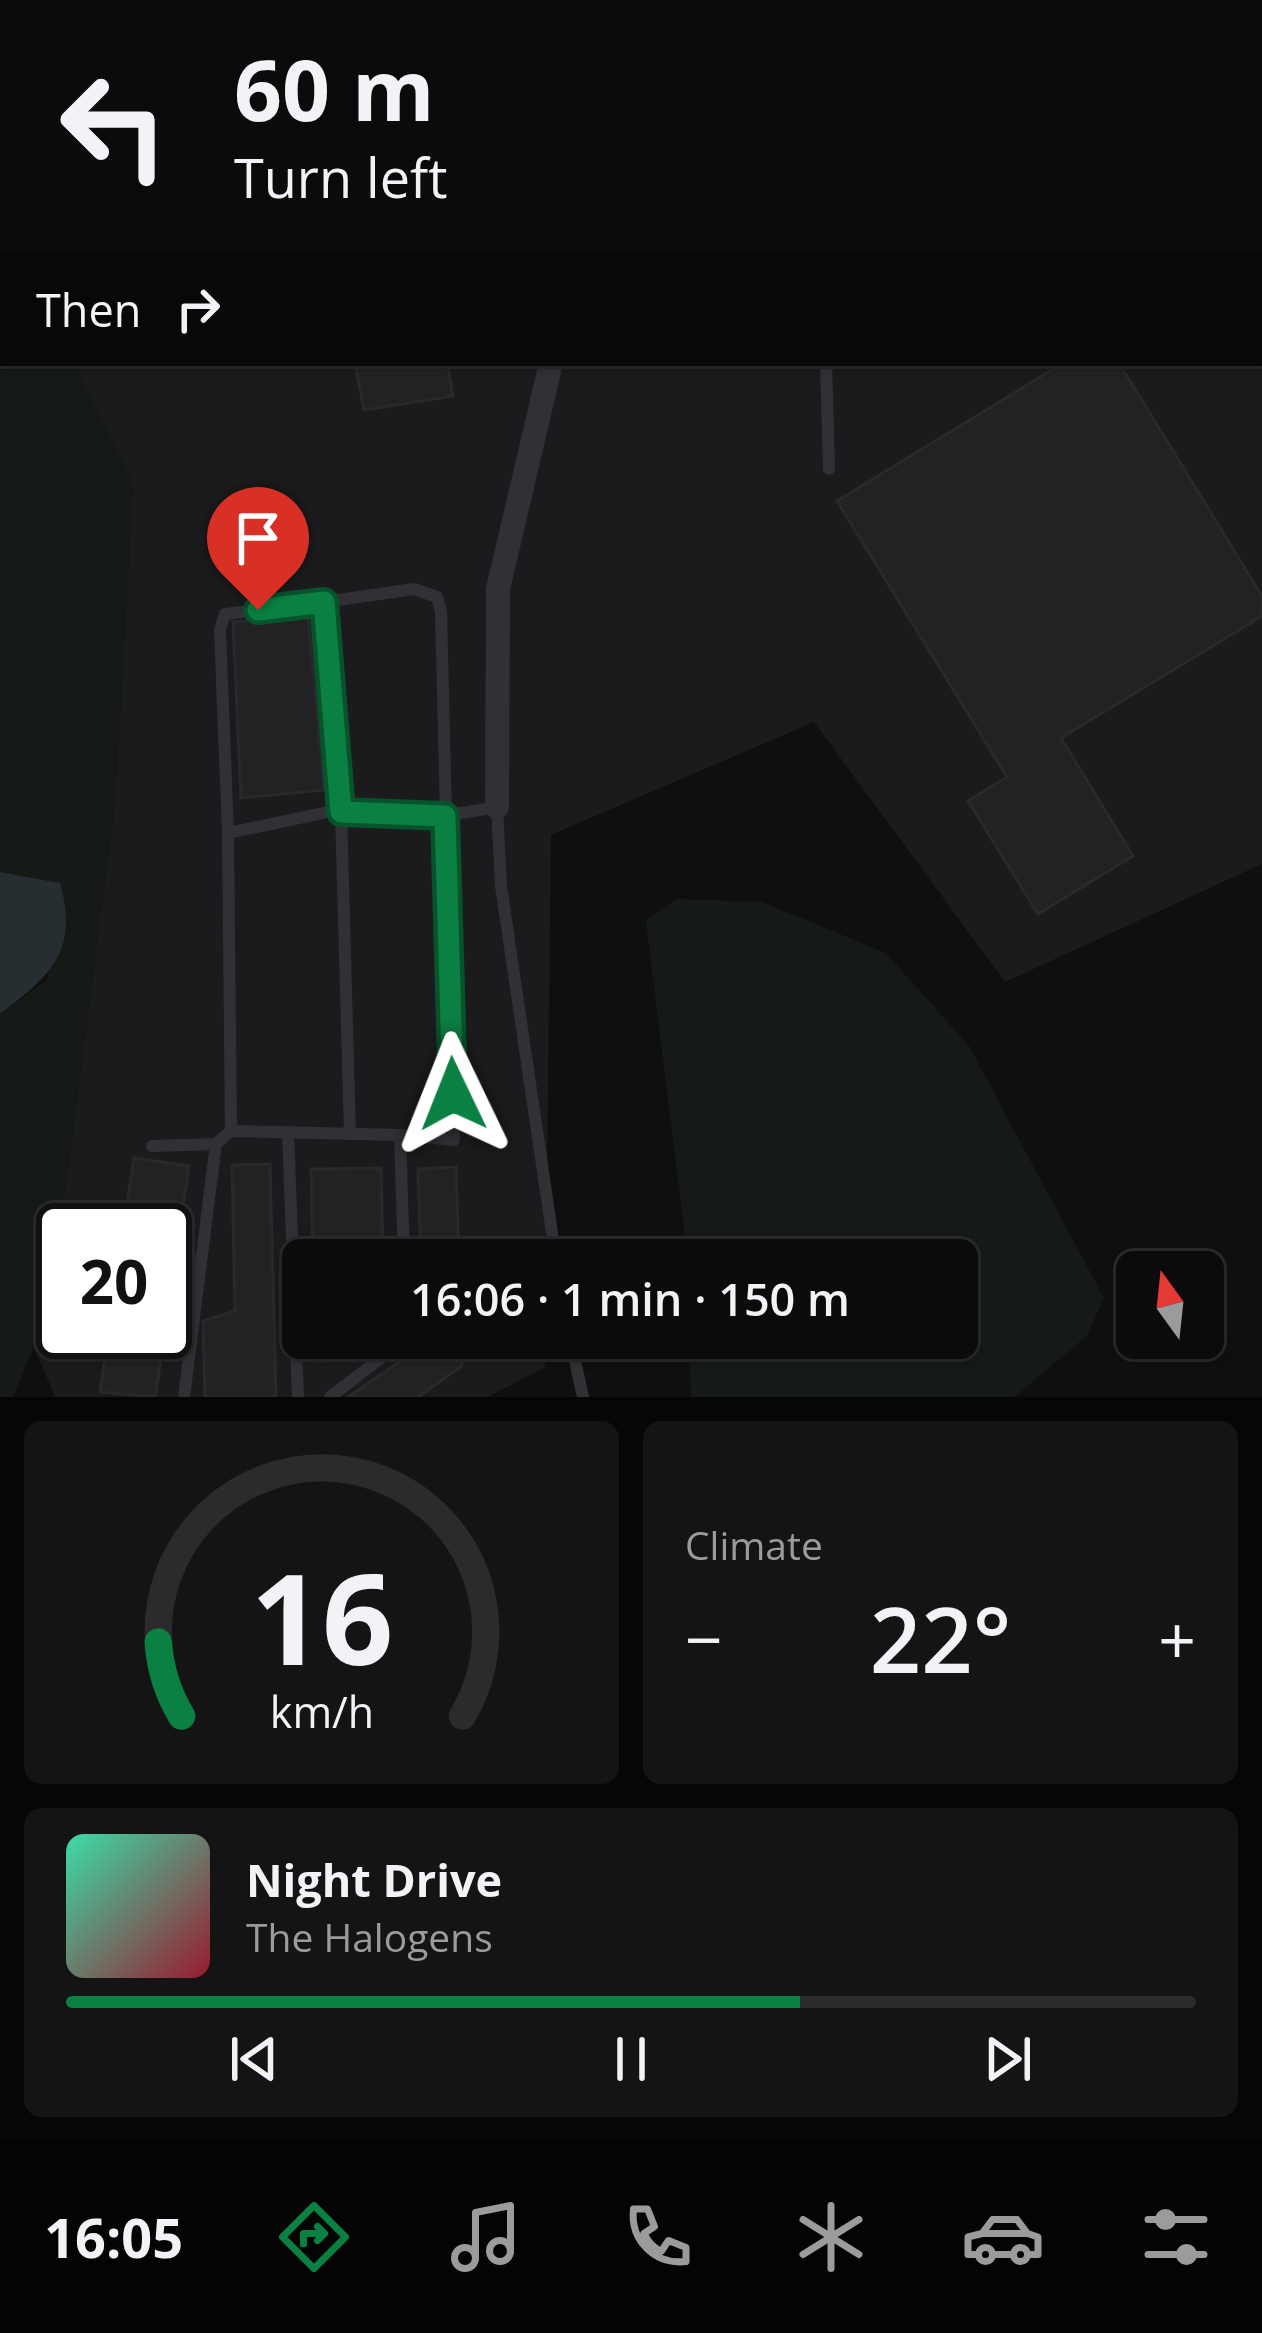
<!DOCTYPE html>
<html lang="en">
<head>
<meta charset="utf-8">
<style>
  body { margin:0; font-family:"Open Sans",sans-serif; background:#141415; color:#f1f3f6; height:100vh; display:flex; flex-direction:column; font-size:45px; white-space:nowrap }
  * { box-sizing:border-box; margin:0 }
  p { font-size:39px; color:#9a9b9d }
  .icon { flex:none; width:66px; height:66px; fill:none; stroke:currentColor; stroke-width:2; stroke-linecap:round; stroke-linejoin:round }
  .map { position:relative; height:1397px; overflow:hidden }
  .drawer { display:flex; flex-direction:column; gap:24px; padding:24px; background:#060607; flex:1 }
  .drawer>* { flex:none }
  .banner { position:absolute; left:0px; top:0px; width:1263px; height:366px; box-shadow:0 3px 9px #0004,0 0 0 3px #2b2b2d; background:#0b0b0c; color:#f1f3f6; overflow:hidden }
  .needle { width:78px; rotate:345deg }
  .buttons { position:absolute; left:1116px; top:1251px; display:grid; gap:24px }
  .buttons a { display:grid; place-items:center; width:108px; height:108px; border-radius:18px; background:#0b0b0c; box-shadow:0 3px 9px #0004,0 0 0 3px #2b2b2d; font-size:60px }
  .speed { position:absolute; left:36px; top:1203px; display:flex; gap:24px; font-size:60px; font-weight:700; text-align:center }
  .speed>* { display:grid; place-content:center; width:156px; height:156px; border-radius:50%; background:#0b0b0c; box-shadow:0 3px 9px #0004,0 0 0 3px #2b2b2d; line-height:1 }
  .speed .limit { border:6px solid #111; border-radius:18px; background:#fff; color:#111 }
  .pin { position:absolute; display:grid; place-items:center; width:102px; height:102px; color:#fff; margin:-123px -51px; border-radius:50% 50% 50% 0; rotate:-45deg; box-shadow:0 0 12px #0007 }
  .pin .icon { rotate:45deg }
  .me { position:absolute; width:132px; margin:-66px; rotate:358deg; stroke-linejoin:round; filter:drop-shadow(0 0 9px #0008) }
  .turn { display:flex; align-items:center; gap:42px; height:252px; padding:0 36px; font-size:54px }
  .turn .icon { width:156px; height:156px; stroke-width:2.5 }
  .turn b { display:block; font-size:84px; line-height:102px }
  .then { display:flex; align-items:center; height:114px; padding:0 36px; background:#0003; gap:24px; font-size:45px }
  .big { font-size:90px; font-weight:600; line-height:1.1 }
  .drawer .card { flex:1; display:flex; flex-direction:column; justify-content:center; gap:18px; min-width:0; padding:0 42px; border-radius:18px; background:#141415 }
  .drawer .dial { align-items:center; gap:0 }
  .dial svg { height:312px; overflow:visible; fill:none; stroke:#2b2b2d; stroke-width:7; stroke-linecap:round; text-anchor:middle }
  .dial text { fill:#f1f3f6; stroke:none }
  .song { display:flex; align-items:center; gap:36px }
  .cover { width:144px; height:144px; border-radius:18px; background:linear-gradient(135deg,hsl(160 70% 55%),hsl(350 70% 35%)) }
  .played { height:12px; border-radius:6px; background:linear-gradient(90deg,#0b8043 65%,#2b2b2d 65%) }
  .keys { display:flex; justify-content:space-around; direction:ltr }
  .heat { display:flex; justify-content:space-between; align-items:center; font-size:66px; direction:ltr }
  .drawer .tiles { flex:1; display:grid; gap:24px; grid-template-columns:1fr 1fr }
  .card:last-child { grid-column:span 2 }
  .trip { position:absolute; left:282px; top:1239px; width:696px; height:120px; border-radius:18px; background:#0b0b0c; box-shadow:0 3px 9px #0004,0 0 0 3px #2b2b2d; font-weight:600; line-height:120px; text-align:center }
  .tabs { display:flex; height:192px; justify-content:space-around; align-items:center; background:#040405; color:#9a9b9d }
  .tabs .icon { width:84px; height:84px }
  .tabs .active { color:#0b8043 }
  .tabs b { font-size:54px; color:#f1f3f6 }
  .map>svg:first-child { display:block }
  .built { fill:#1b1b1d; fill-rule:evenodd }
  .green { fill:#161a16 }
  .water { fill:#272e32 }
  .building { fill:#222224; stroke:#29292c; stroke-width:3 }
  .lines { fill:none; stroke-linecap:round; stroke-linejoin:round }
  .lane { stroke:#313135; stroke-width:12 }
  .street { stroke:#313135; stroke-width:24 }
  .route-casing { stroke:#07532c; stroke-width:30 }
  .route { stroke:#0b8043; stroke-width:21 }
</style>
</head>
<body>
<div class="map">
<svg width="1262" height="1397" viewBox="0 0 1262 1397">
  <rect width="100%" height="100%" fill="#0f0f10"/>
  <!-- built -->
  <path class="built" d="M 206,0 L 1262,0 L 1262,864 L 1005,982 L 814,722 L 551,835 L 546,1260 L 303,1260 L 303,1338 L 545,1338 L 545,1367 L 488,1397 L 55,1397 L 34,1346 L 67,1178 L 115,801 L 133,485 L 73,363 L 1260,363 L 1260,3 L 196,3 ZM 63,1230 L 165,1230 L 165,1332 L 63,1332 Z"/>
  <!-- green -->
  <g class="green">
    <polygon points="0,216 3,363 73,363 133,485 115,801 67,1178 34,1346 13,1397 0,1397 0,1014 47,980 60,883 0,872"/>
    <polygon points="676,899 762,902 886,953 969,1046 1104,1298 1087,1336 1014,1397 691,1397 689,1338 957,1338 957,1260 688,1260 646,921"/>
  </g>
  <!-- water -->
  <path class="water" d="M 0,872 L 60,883 C 79,951 51,975 0,1014 Z"/>
  <!-- building -->
  <g class="building">
    <polygon points="355,363 447,363 453,396 364,410"/>
    <polygon points="1063,363 1119,363 1262,596 1262,616 1061,738 1133,856 1038,914 968,801 1007,777 837,501"/>
    <polygon points="308,616 324,790 241,798 233,622"/>
    <polygon points="134,1158 189,1166 165,1330 165,1230 123,1230"/>
    <polygon points="270,1164 276,1397 205,1397 203,1321 235,1311 232,1165"/>
    <polygon points="456,1167 459,1260 421,1260 418,1169"/>
    <polygon points="381,1168 383,1260 313,1260 311,1169"/>
    <polygon points="109,1332 165,1332 155,1397 100,1392"/>
    <polygon points="315,1338 385,1338 385,1341 348,1342 349,1360 315,1361"/>
    <polygon points="424,1338 461,1338 462,1366 418,1397 348,1397 424,1345"/>
  </g>
  <g class="lines">
    <!-- lane -->
    <g class="lane">
      <polyline points="812,0 813,3"/>
      <polyline points="826,363 829,469"/>
      <polyline points="324,602 414,589 437,597 441,612 454,1140 400,1135"/>
      <polyline points="228,833 220,630 225,614 324,602 341,812 350,1134"/>
      <polyline points="231,1131 228,833 328,812 444,816 497,807 501,886 556,1260"/>
      <polyline points="288,1132 298,1397"/>
      <polyline points="152,1146 216,1144"/>
      <polyline points="570,1338 583,1397"/>
      <polyline points="184,1397 216,1144 231,1131 400,1135 404,1260"/>
      <polyline points="330,1397 394,1348 396,1338"/>
    </g>
    <!-- street -->
    <g class="street">
      <polyline points="636,3 637,0"/>
      <polyline points="497,807 498,589 551,363"/>
    </g>
  </g>
  <g class="lines">
    <defs>
      <polyline id="route" points="258,610 324,602 341,812 445,816 453,1094"/>
    </defs>
    <!-- route casing -->
    <use href="#route" class="route-casing"/>
    <!-- route -->
    <use href="#route" class="route"/>
  </g>
</svg>
<div class="buttons">
<a><svg class="needle" viewBox="-14 -14 28 28"><path d="M0-13l5 13h-10z" fill="#e53935"/><path d="M0 13l5-13h-10z" fill="#9a9b9d"/></svg></a>
</div>
<div class="speed"><div class="limit">20</div></div>
<div class="pin" style="left:258px;top:610px;background:#d93025"><svg class="icon" aria-label="arrive" viewBox="0 0 24 24"><path d="M6 21V4h12l-3 4 3 4H6"/></svg></div>
<svg class="me" style="left:453px;top:1094px" viewBox="-20 -20 40 40"><path d="M0-17L14 15 0 8-14 15z" fill="#0b8043" stroke="#fff" stroke-width="4"/></svg>
<div class="trip">16:06 · 1 min · 150 m</div>
<div class="banner">
<div class="turn"><svg class="icon" aria-label="left" viewBox="0 0 24 24"><path d="M17 20v-9H6M10 6l-5 5 5 5"/></svg><div><b>60 m</b>Turn left</div></div>
<div class="then">Then<svg class="icon" aria-label="right" viewBox="0 0 24 24"><path d="M7 20v-9h11M14 6l5 5-5 5"/></svg></div>
</div>
</div>
<section class="drawer">
<div class="tiles">
<div class="card dial"><svg viewBox="0 0 100 80">
<path d="M14 69A42 42 0 1 1 86 69"/>
<path d="M14 69A42 42 0 0 1 8 50" stroke="#0b8043"/>
<text x="50" y="56" font-size="32" font-weight="700">16</text>
<text x="50" y="72" font-size="11">km/h</text>
</svg></div>
<div class="card"><p>Climate</p>
<div class="heat"><a>−</a><b class="big">22°</b><a>+</a></div>
</div>
<div class="card">
<div class="song"><i class="cover"></i><div><b>Night Drive</b><p>The Halogens</p></div></div>
<div class="played"></div>
<div class="keys"><svg class="icon" aria-label="previous" viewBox="0 0 24 24"><path d="M18 5L8 12l10 7zM5 5v14"/></svg><svg class="icon" aria-label="pause" viewBox="0 0 24 24"><path d="M8 5v14M16 5v14"/></svg><svg class="icon" aria-label="next" viewBox="0 0 24 24"><path d="M6 5l10 7-10 7zM19 5v14"/></svg></div>
</div>
</div>
</section>
<nav class="tabs">
<b>16:05</b>
<svg class="icon active" aria-label="directions" viewBox="0 0 24 24"><path d="M12 3l9 9-9 9-9-9zM9 14v-3h6M13 9l2 2-2 2"/></svg>
<svg class="icon" aria-label="music" viewBox="0 0 24 24"><path d="M9 18V5l10-2v13"/><circle cx="6" cy="18" r="3"/><circle cx="16" cy="16" r="3"/></svg>
<svg class="icon" aria-label="phone" viewBox="0 0 24 24"><path d="M5 4h4l2 5-3 2q2 4 5 5l2-3 5 2v4C11 20 4 13 5 4z"/></svg>
<svg class="icon" aria-label="climate" viewBox="0 0 24 24"><path d="M12 3v18M4 7l16 10M4 17L20 7"/></svg>
<svg class="icon" aria-label="car" viewBox="0 0 24 24"><path d="M5 17H2v-5l4-1 3-4h7l3 4 3 1v5h-3M9 17h6M6 11h13"/><circle cx="7" cy="17" r="2"/><circle cx="17" cy="17" r="2"/></svg>
<svg class="icon" aria-label="filters" viewBox="0 0 24 24"><path d="M4 7h16M4 17h16"/><circle cx="9" cy="7" r="2"/><circle cx="15" cy="17" r="2"/></svg>
</nav>
</body>
</html>
